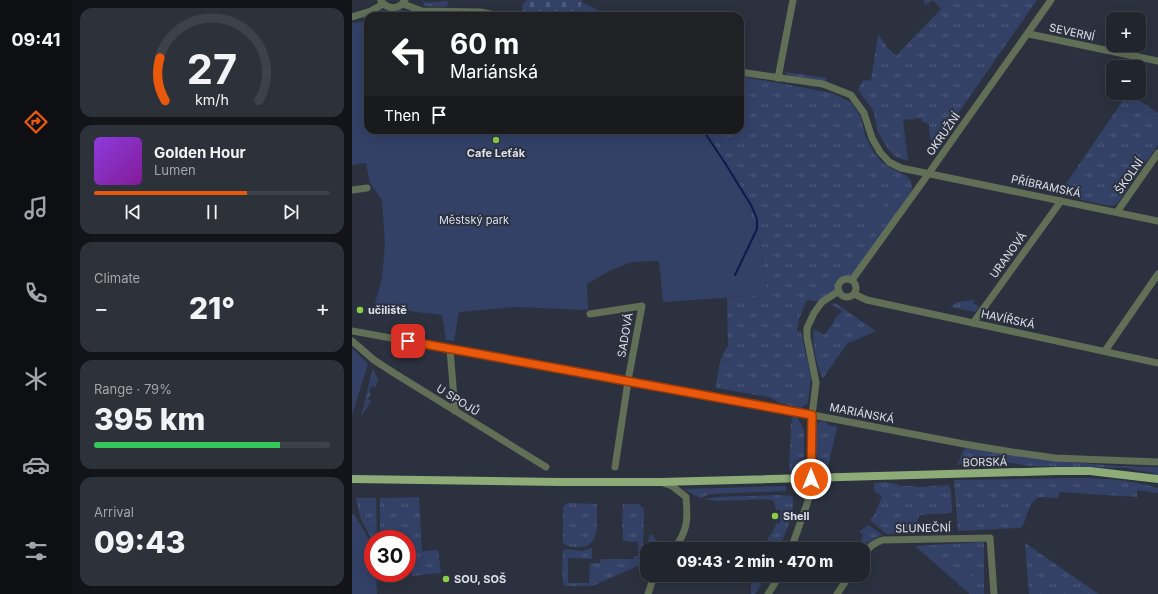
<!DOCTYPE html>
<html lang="en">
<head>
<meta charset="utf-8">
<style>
  body { margin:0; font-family:Inter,sans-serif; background:#2d313a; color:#f1f3f6; height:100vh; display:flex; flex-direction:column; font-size:15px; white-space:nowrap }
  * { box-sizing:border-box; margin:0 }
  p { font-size:13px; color:#a2a5aa }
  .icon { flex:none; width:22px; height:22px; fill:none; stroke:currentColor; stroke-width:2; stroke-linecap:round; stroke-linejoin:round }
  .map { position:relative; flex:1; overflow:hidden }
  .details { display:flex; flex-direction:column; gap:8px; padding:8px; background:#121419; width:280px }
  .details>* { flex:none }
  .top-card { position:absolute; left:12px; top:12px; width:380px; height:122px; border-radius:12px; box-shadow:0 4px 16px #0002,0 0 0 1px #3d424a; background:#202124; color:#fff; overflow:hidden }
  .fabs { position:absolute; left:754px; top:12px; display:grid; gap:8px }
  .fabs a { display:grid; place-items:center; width:40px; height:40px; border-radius:8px; background:#20252e; box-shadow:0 4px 16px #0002,0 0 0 1px #3d424a; font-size:20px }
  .speed { position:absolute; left:12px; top:530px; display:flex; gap:8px; font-size:20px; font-weight:700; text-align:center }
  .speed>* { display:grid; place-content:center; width:52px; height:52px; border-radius:50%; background:#20252e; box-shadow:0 4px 16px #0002,0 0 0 1px #3d424a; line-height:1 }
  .speed .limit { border:6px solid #d22; background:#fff; color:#111 }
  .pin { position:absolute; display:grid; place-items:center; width:34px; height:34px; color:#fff; margin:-17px; border-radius:8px; box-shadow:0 2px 6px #0006 }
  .me { position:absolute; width:44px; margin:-22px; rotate:0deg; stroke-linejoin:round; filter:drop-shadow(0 0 3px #0008) }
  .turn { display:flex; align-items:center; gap:14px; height:84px; padding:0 20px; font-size:18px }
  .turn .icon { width:52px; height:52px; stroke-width:2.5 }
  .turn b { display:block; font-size:28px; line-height:34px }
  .then { display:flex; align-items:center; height:38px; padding:0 20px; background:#0003; gap:8px; font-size:15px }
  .big { font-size:30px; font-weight:800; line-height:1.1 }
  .details .tile { flex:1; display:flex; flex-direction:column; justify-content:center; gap:6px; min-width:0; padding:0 14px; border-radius:12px; background:#2d313a }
  .details .dial { align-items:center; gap:0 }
  .dial svg { height:104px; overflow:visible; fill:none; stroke:#3d424a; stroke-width:7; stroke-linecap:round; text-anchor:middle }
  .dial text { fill:#f1f3f6; stroke:none }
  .song { display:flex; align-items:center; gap:12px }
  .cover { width:48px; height:48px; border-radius:6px; background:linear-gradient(135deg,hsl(270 70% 55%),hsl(290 70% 35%)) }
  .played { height:4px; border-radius:2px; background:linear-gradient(90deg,#ea580c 65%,#3d424a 65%) }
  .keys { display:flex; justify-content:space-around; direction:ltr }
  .heat { display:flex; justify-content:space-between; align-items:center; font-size:22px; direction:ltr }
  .charge { height:6px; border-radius:3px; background:linear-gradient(90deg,#34c759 79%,#3d424a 0) }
  .trip { position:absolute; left:288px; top:542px; width:230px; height:40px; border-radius:12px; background:#20252e; box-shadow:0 4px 16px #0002,0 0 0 1px #3d424a; font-weight:800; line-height:40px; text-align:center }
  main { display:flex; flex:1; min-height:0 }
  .tab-bar { display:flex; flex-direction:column; width:72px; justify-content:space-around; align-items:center; background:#0d0f12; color:#a2a5aa }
  .tab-bar .icon { width:28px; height:28px }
  .tab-bar .on { color:#ea580c }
  .tab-bar b { font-size:18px; color:#f1f3f6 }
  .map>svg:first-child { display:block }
  .grass { fill:url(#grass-tufts) }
  .cemetery { fill:url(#cemetery-stones) }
  .park { fill:#334167 }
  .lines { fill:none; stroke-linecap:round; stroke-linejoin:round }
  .stream { stroke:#0d1a4c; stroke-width:2 }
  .minor { stroke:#606f56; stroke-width:7 }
  .major { stroke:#8eac77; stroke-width:8 }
  .route-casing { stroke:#983908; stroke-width:10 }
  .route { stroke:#ea580c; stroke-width:7 }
  .poi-dot { fill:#8bce46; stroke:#2b313e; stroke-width:1.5 }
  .labels { text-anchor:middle; stroke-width:4; stroke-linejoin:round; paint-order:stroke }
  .street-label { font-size:11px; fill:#dce0e8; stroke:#2b313e }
  .poi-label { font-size:11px; font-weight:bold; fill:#dce0e8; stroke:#2b313e; text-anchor:start }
  .park-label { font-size:11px; fill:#d8dff0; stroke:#2b313e }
</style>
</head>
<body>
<main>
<nav class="tab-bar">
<b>09:41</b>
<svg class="icon on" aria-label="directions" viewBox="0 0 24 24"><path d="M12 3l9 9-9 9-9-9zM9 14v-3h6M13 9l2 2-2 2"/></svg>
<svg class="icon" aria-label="music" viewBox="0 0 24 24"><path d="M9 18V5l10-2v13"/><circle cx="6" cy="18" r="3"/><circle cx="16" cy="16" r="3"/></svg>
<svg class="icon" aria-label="phone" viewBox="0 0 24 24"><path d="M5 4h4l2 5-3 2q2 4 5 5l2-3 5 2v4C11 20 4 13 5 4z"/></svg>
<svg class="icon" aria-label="climate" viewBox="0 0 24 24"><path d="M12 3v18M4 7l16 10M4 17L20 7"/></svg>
<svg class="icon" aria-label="car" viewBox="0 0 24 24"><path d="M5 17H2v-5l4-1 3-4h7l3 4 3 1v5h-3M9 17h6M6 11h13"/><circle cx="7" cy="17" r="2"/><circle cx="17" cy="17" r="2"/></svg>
<svg class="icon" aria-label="filters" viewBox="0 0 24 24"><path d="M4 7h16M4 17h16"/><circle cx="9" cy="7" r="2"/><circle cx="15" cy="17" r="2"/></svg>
</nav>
<section class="details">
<div class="tile dial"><svg viewBox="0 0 100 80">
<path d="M14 69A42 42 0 1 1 86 69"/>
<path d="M14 69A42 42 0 0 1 10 36" stroke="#ea580c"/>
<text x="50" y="56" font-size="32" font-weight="700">27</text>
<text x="50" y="72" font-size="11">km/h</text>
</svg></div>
<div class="tile">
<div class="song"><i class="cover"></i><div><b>Golden Hour</b><p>Lumen</p></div></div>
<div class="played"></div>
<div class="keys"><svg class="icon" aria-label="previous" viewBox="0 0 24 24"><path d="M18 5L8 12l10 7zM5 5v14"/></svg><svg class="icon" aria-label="pause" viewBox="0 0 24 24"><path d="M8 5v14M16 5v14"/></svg><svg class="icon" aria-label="next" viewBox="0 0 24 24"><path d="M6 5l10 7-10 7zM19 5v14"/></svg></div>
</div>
<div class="tile"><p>Climate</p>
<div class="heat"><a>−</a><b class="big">21°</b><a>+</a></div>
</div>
<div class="tile"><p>Range · 79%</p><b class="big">395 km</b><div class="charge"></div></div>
<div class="tile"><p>Arrival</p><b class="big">09:43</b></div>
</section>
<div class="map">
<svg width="806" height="594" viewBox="0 0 806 594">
  <defs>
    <pattern id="grass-tufts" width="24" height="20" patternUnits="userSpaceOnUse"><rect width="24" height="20" fill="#334167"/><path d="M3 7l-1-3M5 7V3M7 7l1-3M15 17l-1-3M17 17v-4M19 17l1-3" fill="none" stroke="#505c7d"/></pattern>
    <pattern id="cemetery-stones" width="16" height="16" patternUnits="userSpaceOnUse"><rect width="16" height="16" fill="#334167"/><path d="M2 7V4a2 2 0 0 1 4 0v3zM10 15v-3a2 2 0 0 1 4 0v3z" fill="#505c7d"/></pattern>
  </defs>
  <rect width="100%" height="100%" fill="#2b313e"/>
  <!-- grass -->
  <g class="grass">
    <polygon points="71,0 75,3 95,1 97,3 94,7 72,6"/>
    <polygon points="571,0 685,0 588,139 578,140 577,124 571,122 569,118 551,120 556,161 544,157 536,149 526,132 521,110 506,90 511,80 519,81 526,34 535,47 544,56 589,9 581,0 574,5"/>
    <polygon points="230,2 257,16 225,16"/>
    <polygon points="47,9 66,15 16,16 16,18 9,18 30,10 39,11"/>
    <polygon points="432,72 475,78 473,82 438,77"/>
    <path d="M 388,76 L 480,93 L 499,102 L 509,117 L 513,135 L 522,153 L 533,165 L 553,175 L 559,181 L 560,190 L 500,280 C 491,278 487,282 487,291 L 470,302 L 455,300 L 447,319 L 445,331 L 449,332 L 459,377 L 456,403 L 449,408 L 428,403 L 417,397 L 364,388 C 366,375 367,356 376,346 L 375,298 L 415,295 L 408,243 L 392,197 L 354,130 L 388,130 Z"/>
    <polygon points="776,93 806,113 806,145 767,201 763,205 758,206 726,199 727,190 719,189 718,197 707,194"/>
    <polygon points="621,300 623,301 621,303 627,307 624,312 598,307 606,302"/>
    <path d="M 483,303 L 524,331 L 495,344 L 471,378 C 465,368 459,341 462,329 L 472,335 L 478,327 L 479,327 L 486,314 L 487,315 L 490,311 L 479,304 Z"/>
    <polygon points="21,368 26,381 23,387 20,386 17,389 19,393 16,399 19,401 9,417"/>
    <polygon points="441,416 446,418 452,431 452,460 451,465 446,470 438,473 437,472 439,425"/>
    <polygon points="468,421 475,422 475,425 485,427 476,467 470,466 464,456 463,427 465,423"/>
    <path d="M 613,448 C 677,457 741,467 806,467 L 806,474 L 774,468 L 678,466 L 641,460 L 616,462 L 605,465 Z"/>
    <path d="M 724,478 C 752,478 779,480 806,488 L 806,493 L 785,490 L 785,497 L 708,492 L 706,498 L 686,497 L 679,504 L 671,525 L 668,528 L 606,531 L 602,480 Z"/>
    <polygon points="533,482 544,484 548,486 561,486 567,487 596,485 599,489 600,512 598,513 567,515 566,519 565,520 567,533 534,534 518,520 523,514 530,496 522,491 522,483"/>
    <polygon points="434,486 434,489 433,491 358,494 348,498 331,489"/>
    <path d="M 427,495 L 440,496 C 445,509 432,536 427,549 L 415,549 C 411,539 422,535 424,523 L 428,523 L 428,510 L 424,510 L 422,501 L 416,499 L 362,501 L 352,499 L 366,497 Z"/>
    <polygon points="67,497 70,551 86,550 89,573 60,576 58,552 55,552 55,539 28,539 28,498"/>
    <polygon points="4,498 24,498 25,539 21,539 21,542 8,517"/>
    <path d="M 215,503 L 245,504 C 244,519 250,549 226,547 C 220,547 215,547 211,543 L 211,507 Z"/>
    <polygon points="271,504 287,504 292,509 291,554 288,565 240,586 212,586 210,572 211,551 214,549 230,551 240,548 240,559 216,558 216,583 237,583 238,563 248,563 249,559 282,559 283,556 286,556 286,542 271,541 271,530 270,528"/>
    <path d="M 516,525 L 531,535 C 523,538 515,542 510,549 L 507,549 L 510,543 L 509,539 L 511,534 L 507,532 Z"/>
    <polygon points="299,534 312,549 296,549 297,536"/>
    <polygon points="632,542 632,594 618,594 563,546"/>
    <polygon points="673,543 747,594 677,594"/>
    <polygon points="399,575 415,575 403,594 399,594"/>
  </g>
  <!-- cemetery -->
  <polygon class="cemetery" points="175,0 230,0 230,2 225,16 169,16 171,4"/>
  <!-- park -->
  <g class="park">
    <polygon points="16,21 16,130 354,130 392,197 408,243 415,295 311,302 307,261 280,262 257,271 235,284 236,310 163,307 107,312 102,341 94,340 90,315 22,307 30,278 33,244 30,200 18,183 14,163 0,165 0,23"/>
    <polygon points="529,203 535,208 520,226 515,221 518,216 512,212 520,204 525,207"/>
    <polygon points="0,348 16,364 0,415"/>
    <polygon points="0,514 2,514 21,546 21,573 24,573 25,594 0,594"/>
    <polygon points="609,560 618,560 619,577 610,577"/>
  </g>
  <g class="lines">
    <!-- stream -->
    <polyline class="stream" points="351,130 373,163 399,205 405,219 405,229 383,275"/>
    <!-- minor -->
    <g class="minor">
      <path d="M 29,1 C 36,10 47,10 53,0"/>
      <polyline points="51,4 70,11 128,12 148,16"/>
      <polyline points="0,17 19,11 31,4"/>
      <polyline points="677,34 806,61"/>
      <polyline points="388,72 471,84 499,95 512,113 520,138 528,152 537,162 549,168 806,221"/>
      <polyline points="426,78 441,0"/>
      <polyline points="0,190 15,188"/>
      <polyline points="765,212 806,153"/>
      <circle cx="495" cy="288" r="9"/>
      <polyline points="500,280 577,173 699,0"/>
      <polyline points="502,294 515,300 806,363"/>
      <polyline points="238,314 290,306 277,375 263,467"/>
      <polyline points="621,323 709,201"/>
      <polyline points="0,331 419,407 612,444 660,452 703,458 806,462"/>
      <polyline points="0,341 22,360 42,373 194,467"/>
      <polyline points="98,349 103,411"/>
      <polyline points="753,351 806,274"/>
      <path d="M 311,483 L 320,486 L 334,497 C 336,520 336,530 322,549"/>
      <polyline points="439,549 456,501 459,479 460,415 464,383 455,337 455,328 462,313 470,302 487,291"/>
      <path d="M 511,556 C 517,547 521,543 531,540 L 638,538 L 642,594"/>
      <polyline points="296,594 301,579 304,575"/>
      <polyline points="416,594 428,575"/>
      <polyline points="485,594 498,575"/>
    </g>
    <!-- major -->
    <polyline class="major" points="0,479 209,482 309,482 705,471 738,471 806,479"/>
  </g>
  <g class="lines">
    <defs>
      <polyline id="route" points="56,341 460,415 459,479"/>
    </defs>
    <!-- route casing -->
    <use href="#route" class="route-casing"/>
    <!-- route -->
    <use href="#route" class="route"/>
  </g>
  <!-- markers -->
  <g class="poi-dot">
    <circle cx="144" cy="140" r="4"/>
    <circle cx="8" cy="310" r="4"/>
    <circle cx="423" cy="516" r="4"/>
    <circle cx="94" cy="579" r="4"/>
  </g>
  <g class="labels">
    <!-- street labels -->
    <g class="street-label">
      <text transform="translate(720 32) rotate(12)" y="4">SEVERNÍ</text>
      <text transform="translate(591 134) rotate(-55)" y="4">OKRUŽNÍ</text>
      <text transform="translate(777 176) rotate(-55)" y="4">ŠKOLNÍ</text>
      <text transform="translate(694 186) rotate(12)" y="4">PŘÍBRAMSKÁ</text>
      <text transform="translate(656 255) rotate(-54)" y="4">URANOVÁ</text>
      <text transform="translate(656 319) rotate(12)" y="4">HAVÍŘSKÁ</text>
      <text transform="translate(273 335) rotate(-80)" y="4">SADOVÁ</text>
      <text transform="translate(106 400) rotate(32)" y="4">U SPOJŮ</text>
      <text transform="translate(510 413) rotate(11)" y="4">MARIÁNSKÁ</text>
      <text transform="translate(633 462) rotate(-1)" y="4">BORSKÁ</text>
      <text transform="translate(571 528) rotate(-1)" y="4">SLUNEČNÍ</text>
    </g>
    <!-- poi labels -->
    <g class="poi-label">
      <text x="144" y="157" text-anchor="middle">Cafe Leťák</text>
      <text x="16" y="314">učiliště</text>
      <text x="431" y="520">Shell</text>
      <text x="102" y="583">SOU, SOŠ</text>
    </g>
    <!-- park labels -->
    <g class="park-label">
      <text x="122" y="224">Městský park</text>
    </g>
  </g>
</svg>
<div class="fabs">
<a>+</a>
<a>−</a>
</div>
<div class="speed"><div class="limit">30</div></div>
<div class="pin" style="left:56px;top:341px;background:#d93025"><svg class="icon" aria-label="arrive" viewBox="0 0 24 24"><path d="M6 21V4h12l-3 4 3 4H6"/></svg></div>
<svg class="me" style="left:459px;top:479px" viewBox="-20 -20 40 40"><circle r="17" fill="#ea580c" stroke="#fff" stroke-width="3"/><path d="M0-11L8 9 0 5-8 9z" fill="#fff"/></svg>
<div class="trip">09:43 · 2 min · 470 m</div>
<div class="top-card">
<div class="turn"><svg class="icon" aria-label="left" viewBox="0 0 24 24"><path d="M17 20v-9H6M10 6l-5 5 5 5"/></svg><div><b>60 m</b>Mariánská</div></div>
<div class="then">Then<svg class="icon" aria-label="arrive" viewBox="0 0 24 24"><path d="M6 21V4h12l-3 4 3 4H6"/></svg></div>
</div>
</div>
</main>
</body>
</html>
